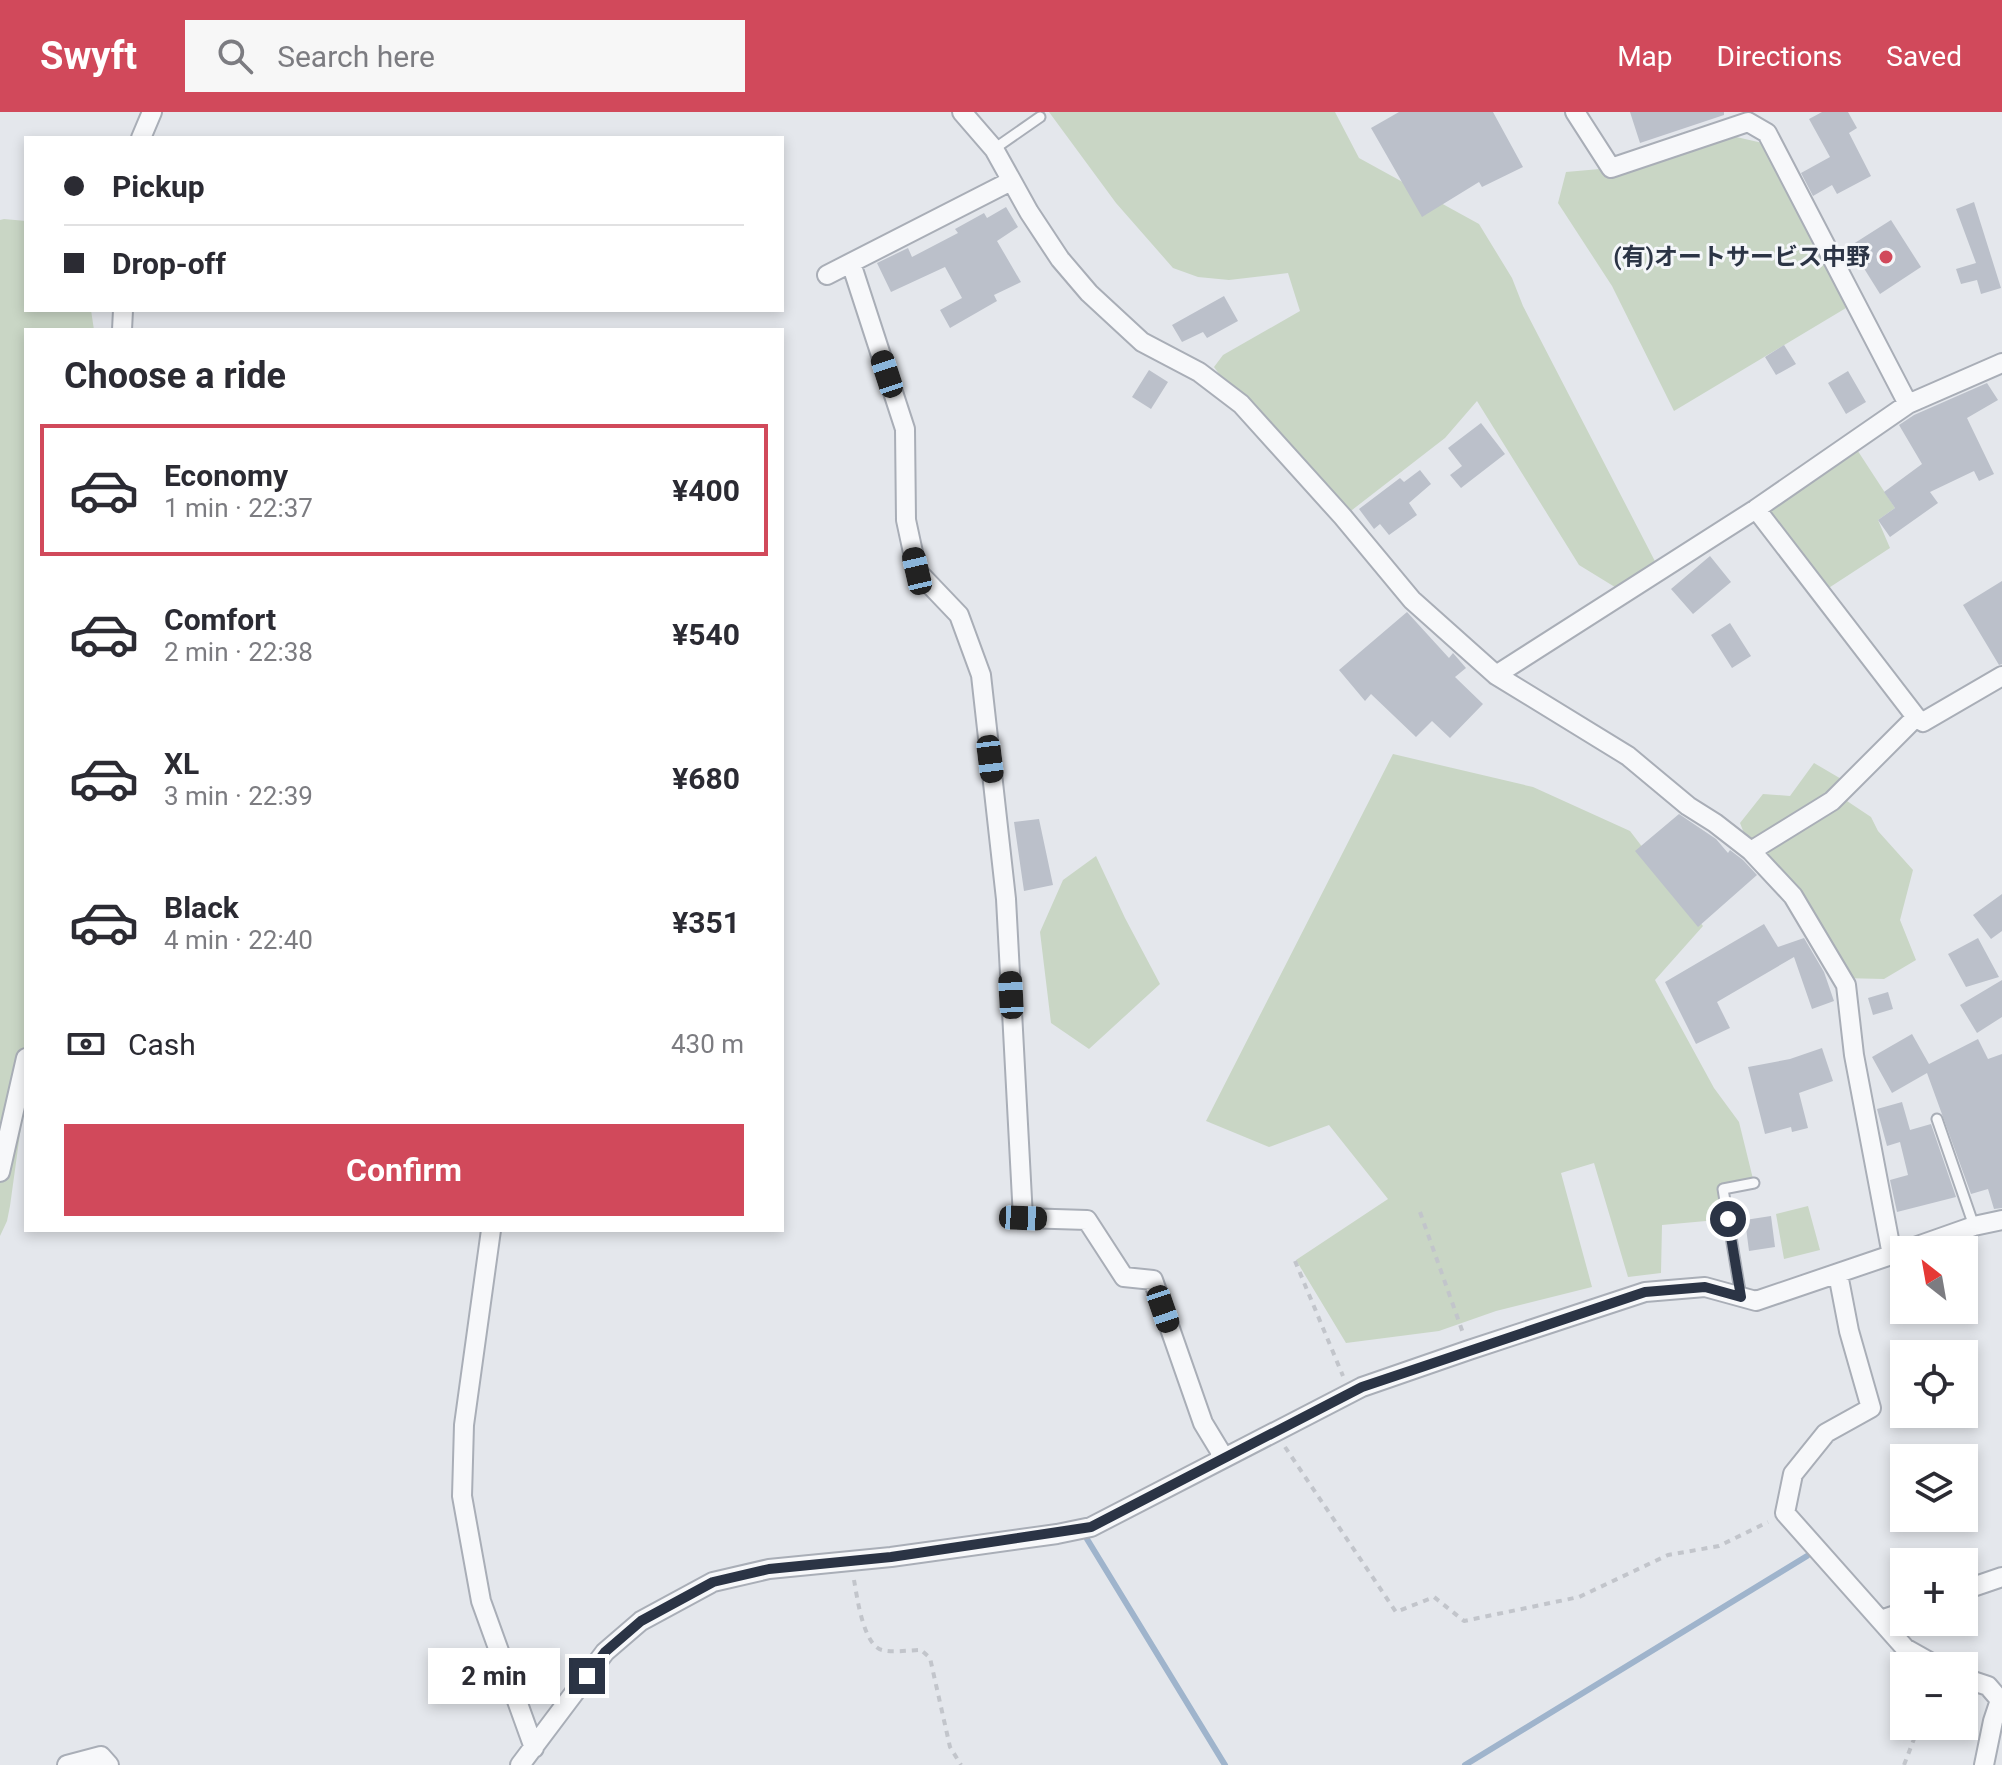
<!DOCTYPE html>
<html lang="en">
<head>
<meta charset="utf-8">
<style>
  :root { --surface:#fff; --page:#f7f7f7; --text:#2b2b33; --muted:#7c7c81; --line:#e1e1e2; --accent:#d1495b }
  body { margin:0; font-family:Roboto,"Noto Sans JP",sans-serif; background:var(--page); color:var(--text); height:100vh; display:flex; flex-direction:column; font-size:30px; white-space:nowrap }
  * { box-sizing:border-box; margin:0 }
  p { font-size:26px; color:var(--muted) }
  .icon { flex:none; width:44px; height:44px; fill:none; stroke:currentColor; stroke-width:2; stroke-linecap:round; stroke-linejoin:round }
  .map { position:relative; flex:1; overflow:hidden }
  .details { position:absolute; left:24px; top:216px; width:760px; height:904px; display:flex; flex-direction:column; background:var(--surface); border-radius:0px; box-shadow:0 4px 12px #0003 }
  .details>* { flex:none }
  .top-card { position:absolute; left:24px; top:24px; width:760px; height:176px; border-radius:0px; box-shadow:0 4px 12px #0003; display:grid; align-content:center; height:176px; padding:0 40px; background:var(--surface) }
  .needle { width:52px; rotate:329deg }
  .buttons { position:absolute; left:1890px; top:1124px; display:grid; gap:16px }
  .buttons a { display:grid; place-items:center; width:88px; height:88px; border-radius:0px; background:var(--surface); box-shadow:0 4px 12px #0003; font-size:40px }
  .end { position:absolute; width:36px; height:36px; margin:-18px; border:10px solid #2b3445; background:#fff; box-shadow:0 0 0 4px #fff }
  .from { border-radius:50% }
  .bubble { position:absolute; height:56px; border-radius:0px; background:var(--surface); box-shadow:0 4px 12px #0003; font-size:26px; font-weight:700; line-height:56px; text-align:center }
  .car { position:absolute; width:24px; height:48px; margin:-24px -12px; border-radius:10px; box-shadow:0 0 6px 2px #0007; background:linear-gradient(#222 24%,#8ab4d8 0 40%,#222 0 76%,#8ab4d8 0 86%,#222 0) }
  .top-card b { display:flex; align-items:center; gap:28px; height:76px; font-size:30px }
  .top-card b+b { border-top:2px solid var(--line) }
  .top-card i { width:20px; height:20px; background:var(--text) }
  ul { padding:0; list-style:none }
  li { display:flex; align-items:center; gap:24px; height:132px; margin:0 16px 12px; padding:0 24px; border:4px solid transparent; border-radius:0px }
  li div { flex:1 }
  li b { display:block; font-size:30px }
  li em { font-style:normal; font-weight:700 }
  li.active { border-color:var(--accent) }
  li>.icon { width:72px; height:72px; stroke-width:1.5 }
  h2 { padding:0 40px; font-size:36px; line-height:96px }
  .pay { display:flex; align-items:center; gap:20px; height:88px; padding:0 40px; font-size:30px }
  .pay p { margin-inline-start:auto }
  .button { display:flex; gap:16px; margin-top:auto; padding:16px 40px }
  .button a { flex:1; height:92px; border-radius:0px; background:var(--accent); color:#fff; font-size:32px; font-weight:700; line-height:92px; text-align:center }
  header { display:flex; align-items:center; gap:48px; box-sizing:border-box; height:112px; padding:0 40px; background:var(--accent); color:#fff }
  header strong { font-size:38px }
  nav { display:flex; gap:44px; margin-inline-start:auto; font-size:28px }
  .search { width:560px; height:72px; background:var(--page); display:flex; align-items:center; gap:20px; box-sizing:border-box; padding:0 28px; border-radius:0px; color:var(--muted); font-size:30px }
  .map>svg:first-child { display:block }
</style>
</head>
<body>
<header>
<strong>Swyft</strong>
<div class="search"><svg class="icon" aria-label="search" viewBox="0 0 24 24"><circle cx="10" cy="10" r="6"/><path d="M15 15l6 6"/></svg>Search here</div>
<nav><a>Map</a><a>Directions</a><a>Saved</a></nav>
</header>
<div class="map">
<svg width="2002" height="1653" viewBox="0 0 2002 1653">
  <rect width="100%" height="100%" fill="#e4e7ec"/>
  <!-- green -->
  <path fill="#c9d6c5" d="M1049,0h286l24,46 120,66 33,54 11,28 136,263 -36,23 -44,-27 -102,-164 -32,37 -102,79 -102,-113 -27,-37 9,-12 77,-44 -12,-38 -59,7 -31,-3 -25,-9 -57,-65z
    M1701,17l66,15 79,164 -172,103 -62,-125 -54,-83 8,-31 45,-4z
    M4,107l22,2v89h65l3,20h-68v760l-16,116 -3,15 -7,15v-1016z
    M1852,330l43,66 -17,12 12,28 -69,45 -60,-77z
    M1393,642l140,33 97,44 73,95 -48,54 59,108 25,34 15,61 -31,7 5,29 -66,6 -1,48 -33,4 -34,-114 -33,10 31,114 -96,24 -57,20 -93,12 -50,-83 92,-61 -59,-74 -60,22 -63,-26z
    M1814,651l29,17 -5,15 33,22 7,14 35,39 -13,50 16,40 -32,19 -42,-1 -91,-127 -11,-28 23,-29 27,2z
    M1096,744l29,62 35,66 -71,65 -38,-26 -11,-91 23,-52z
    M1808,1094l12,44 -36,9 -8,-45z"/>
  <g fill="none" stroke-linecap="round" stroke-linejoin="round">
    <!-- stream -->
    <path stroke="#9fb4cc" stroke-width="6" d="M1087,1427l138,226
      M1465,1653l342,-209"/>
  </g>
  <!-- building -->
  <path fill="#bbc0ca" d="M1399,0h94l30,55 -41,20 -3,-5 -57,35 -51,-89z
    M1630,0h94v3l-84,28z
    M1822,0h26l9,16 -8,5 22,43 -34,18 -5,-9 -19,11 -12,-23 29,-16 -21,-38z
    M1974,90l27,86 -20,6 -4,-14 -16,4 -5,-15 20,-6 -20,-54z
    M1006,95l12,20 -21,14 24,41 -27,13 3,6 -47,27 -10,-18 22,-12 -17,-31 -54,25 -14,-29 31,-15 4,9 46,-24 -3,-4 29,-16 3,5z
    M1891,108l30,47 -41,27 -30,-48z
    M1224,184l14,25 -31,17 -4,-6 -21,10 -10,-17z
    M1784,233l12,19 -20,11 -11,-18z
    M1149,258l19,12 -17,27 -19,-12z
    M1848,259l18,31 -20,12 -18,-31z
    M1987,271l11,17 -31,18 27,56 -15,7 -5,-10 -44,21 8,11 -48,34 -12,-17 17,-12 -11,-16 38,-28 -23,-39 15,-10z
    M1481,311l24,31 -44,34 -11,-13 12,-9 -14,-18z
    M1420,358l11,14 -22,19 8,12 -28,20 -9,-11 -6,5 -15,-20 41,-31 4,4z
    M1710,444l21,26 -38,32 -22,-25z
    M2002,469v83l-3,1 -36,-60z
    M1407,500l42,46 4,-5 13,15 -11,9 28,27 -33,34 -18,-17 -16,16 -45,-43 -6,7 -26,-31z
    M1730,511l21,33 -19,12 -21,-33z
    M1679,702l37,25 12,14 2,-3 13,10 14,15 -59,52 -63,-76z
    M1039,707l14,66 -29,6 -10,-69z
    M2002,782v37l-11,8 -18,-24z
    M1764,812l14,23 26,-9 20,34 10,29 -22,8 -18,-52 -77,45 13,26 -34,16 -31,-62z
    M1978,826l21,39 -33,10 -18,-33z
    M2002,868v37l-25,16 -17,-28z
    M1888,880l5,17 -20,6 -5,-17z
    M1912,922l17,30 49,-25 10,20 14,-5v154l-8,1 -6,-20 -17,5 -44,-121 -35,20 -20,-36z
    M1822,936l11,33 -34,12 9,35 -16,4 -1,-5 -26,7 -17,-67 42,-8z
    M1902,990l8,28 21,-6 25,73 -59,15 -7,-32 18,-5 -8,-33 -13,4 -10,-37z
    M1771,1104l4,31 -26,4 -4,-31z"/>
  <g fill="none" stroke-linecap="round" stroke-linejoin="round">
    <defs>
      <path id="service" d="M994,37l46,-32
        M1937,1007l37,107
        M1741,1185l-18,-108 31,-6"/>
      <path id="minor" d="M962,0l32,37 35,63 31,47 29,34 53,49 57,30 42,32 102,113 69,83 84,75 132,81 60,50 27,17 36,28 42,45 53,89 8,70 38,200
        M1575,0l36,56 137,-46 19,11 141,271
        M141,26l11,-26
        M851,151l54,166 1,91 11,51 42,44 22,60 25,224 17,319 64,2 37,57 29,3 50,143 17,28v8
        M827,163l184,-94
        M122,218l1,-20
        M1756,397l160,208
        M1496,563l260,-166 152,-105 94,-41
        M1751,739l81,-50 84,-84 7,5 79,-46
        M0,1060l26,-114
        M491,1118l-27,195 -2,71 19,105 53,147
        M1906,1138l68,-24 28,-6
        M1838,1162l11,57 22,77 -45,25 -33,41 -8,39 120,135 32,18
        M1964,1478l38,-13
        M1881,1508l23,-8
        M1964,1566l24,8 12,14 -7,21 -9,44
        M67,1653l34,-9 8,9
        M520,1653l85,-113 36,-31 72,-39 56,-13 122,-12 166,-23 34,-7 271,-140 107,-37 176,-58 60,-5 51,14 147,-50"/>
    </defs>
    <!-- service casing -->
    <use href="#service" stroke="#a9aeb7" stroke-width="13"/>
    <!-- minor casing -->
    <use href="#minor" stroke="#a9aeb7" stroke-width="22"/>
    <!-- path -->
    <path stroke="#c2c5cb" stroke-width="4" stroke-dasharray="6 6" stroke-linecap="butt" d="M1420,1100l43,121
      M1295,1149l48,115
      M1285,1335l111,165 38,-15 30,24 115,-24 89,-42 51,-9 49,-24
      M854,1468c3,16 9,65 28,70 10,3 28,0 39,0l9,8 20,89 11,18
      M1904,1653l15,-39"/>
    <!-- service -->
    <use href="#service" stroke="#f7f8fa" stroke-width="9"/>
    <!-- minor -->
    <use href="#minor" stroke="#f7f8fa" stroke-width="18"/>
  </g>
  <g fill="none" stroke-linecap="round" stroke-linejoin="round">
    <!-- route -->
    <path stroke="#2b3445" stroke-width="10" d="M587,1564l18,-24 36,-31 72,-39 56,-13 122,-12 200,-30 271,-140 283,-95 60,-5 36,10 -13,-78"/>
  </g>
  <!-- markers -->
  <circle fill="#d1495b" stroke="#f4f6f9" stroke-width="3" cx="1886" cy="145" r="8"/>
  <g text-anchor="middle" stroke-width="6" stroke-linejoin="round" paint-order="stroke">
    <!-- poi labels -->
    <g font-size="24" font-weight="bold" fill="#2b3445" stroke="#f4f6f9" text-anchor="end">
      <text x="1870" y="153">(有)オートサービス中野</text>
    </g>
  </g>
</svg>
<div class="buttons">
<a><svg class="needle" viewBox="-14 -14 28 28"><path d="M0-13l5 13h-10z" fill="#e53935"/><path d="M0 13l5-13h-10z" fill="#7c7c81"/></svg></a>
<a><svg class="icon" aria-label="locate" viewBox="0 0 24 24"><circle cx="12" cy="12" r="6"/><path d="M12 2v4M12 18v4M2 12h4M18 12h4"/></svg></a>
<a><svg class="icon" aria-label="layers" viewBox="0 0 24 24"><path d="M12 4l9 5-9 5-9-5zM3 14l9 5 9-5"/></svg></a>
<a>+</a>
<a>−</a>
</div>
<i class="end from" style="left:1728px;top:1107px"></i>
<i class="end" style="left:587px;top:1564px"></i>
<div class="bubble" style="left:428px;top:1536px;width:132px">2 min</div>
<i class="car" style="left:887px;top:262px;rotate:342deg"></i>
<i class="car" style="left:917px;top:459px;rotate:347deg"></i>
<i class="car" style="left:990px;top:647px;rotate:173deg"></i>
<i class="car" style="left:1011px;top:883px;rotate:357deg"></i>
<i class="car" style="left:1023px;top:1106px;rotate:92deg"></i>
<i class="car" style="left:1163px;top:1197px;rotate:161deg"></i>
<div class="top-card">
<b><i class="from"></i>Pickup</b>
<b><i></i>Drop-off</b>
</div>
<section class="details">
<h2>Choose a ride</h2>
<ul>
<li class="active"><svg class="icon" aria-label="car" viewBox="0 0 24 24"><path d="M5 17H2v-5l4-1 3-4h7l3 4 3 1v5h-3M9 17h6M6 11h13"/><circle cx="7" cy="17" r="2"/><circle cx="17" cy="17" r="2"/></svg><div><b>Economy</b><p>1 min · 22:37</p></div><em>¥400</em></li>
<li><svg class="icon" aria-label="car" viewBox="0 0 24 24"><path d="M5 17H2v-5l4-1 3-4h7l3 4 3 1v5h-3M9 17h6M6 11h13"/><circle cx="7" cy="17" r="2"/><circle cx="17" cy="17" r="2"/></svg><div><b>Comfort</b><p>2 min · 22:38</p></div><em>¥540</em></li>
<li><svg class="icon" aria-label="car" viewBox="0 0 24 24"><path d="M5 17H2v-5l4-1 3-4h7l3 4 3 1v5h-3M9 17h6M6 11h13"/><circle cx="7" cy="17" r="2"/><circle cx="17" cy="17" r="2"/></svg><div><b>XL</b><p>3 min · 22:39</p></div><em>¥680</em></li>
<li><svg class="icon" aria-label="car" viewBox="0 0 24 24"><path d="M5 17H2v-5l4-1 3-4h7l3 4 3 1v5h-3M9 17h6M6 11h13"/><circle cx="7" cy="17" r="2"/><circle cx="17" cy="17" r="2"/></svg><div><b>Black</b><p>4 min · 22:40</p></div><em>¥351</em></li>
</ul>
<div class="pay"><svg class="icon" aria-label="cash" viewBox="0 0 24 24"><path d="M3 7h18v10H3z"/><circle cx="12" cy="12" r="2"/></svg>Cash<p>430 m</p></div>
<div class="button"><a>Confirm</a></div>
</section>
</div>
</body>
</html>
